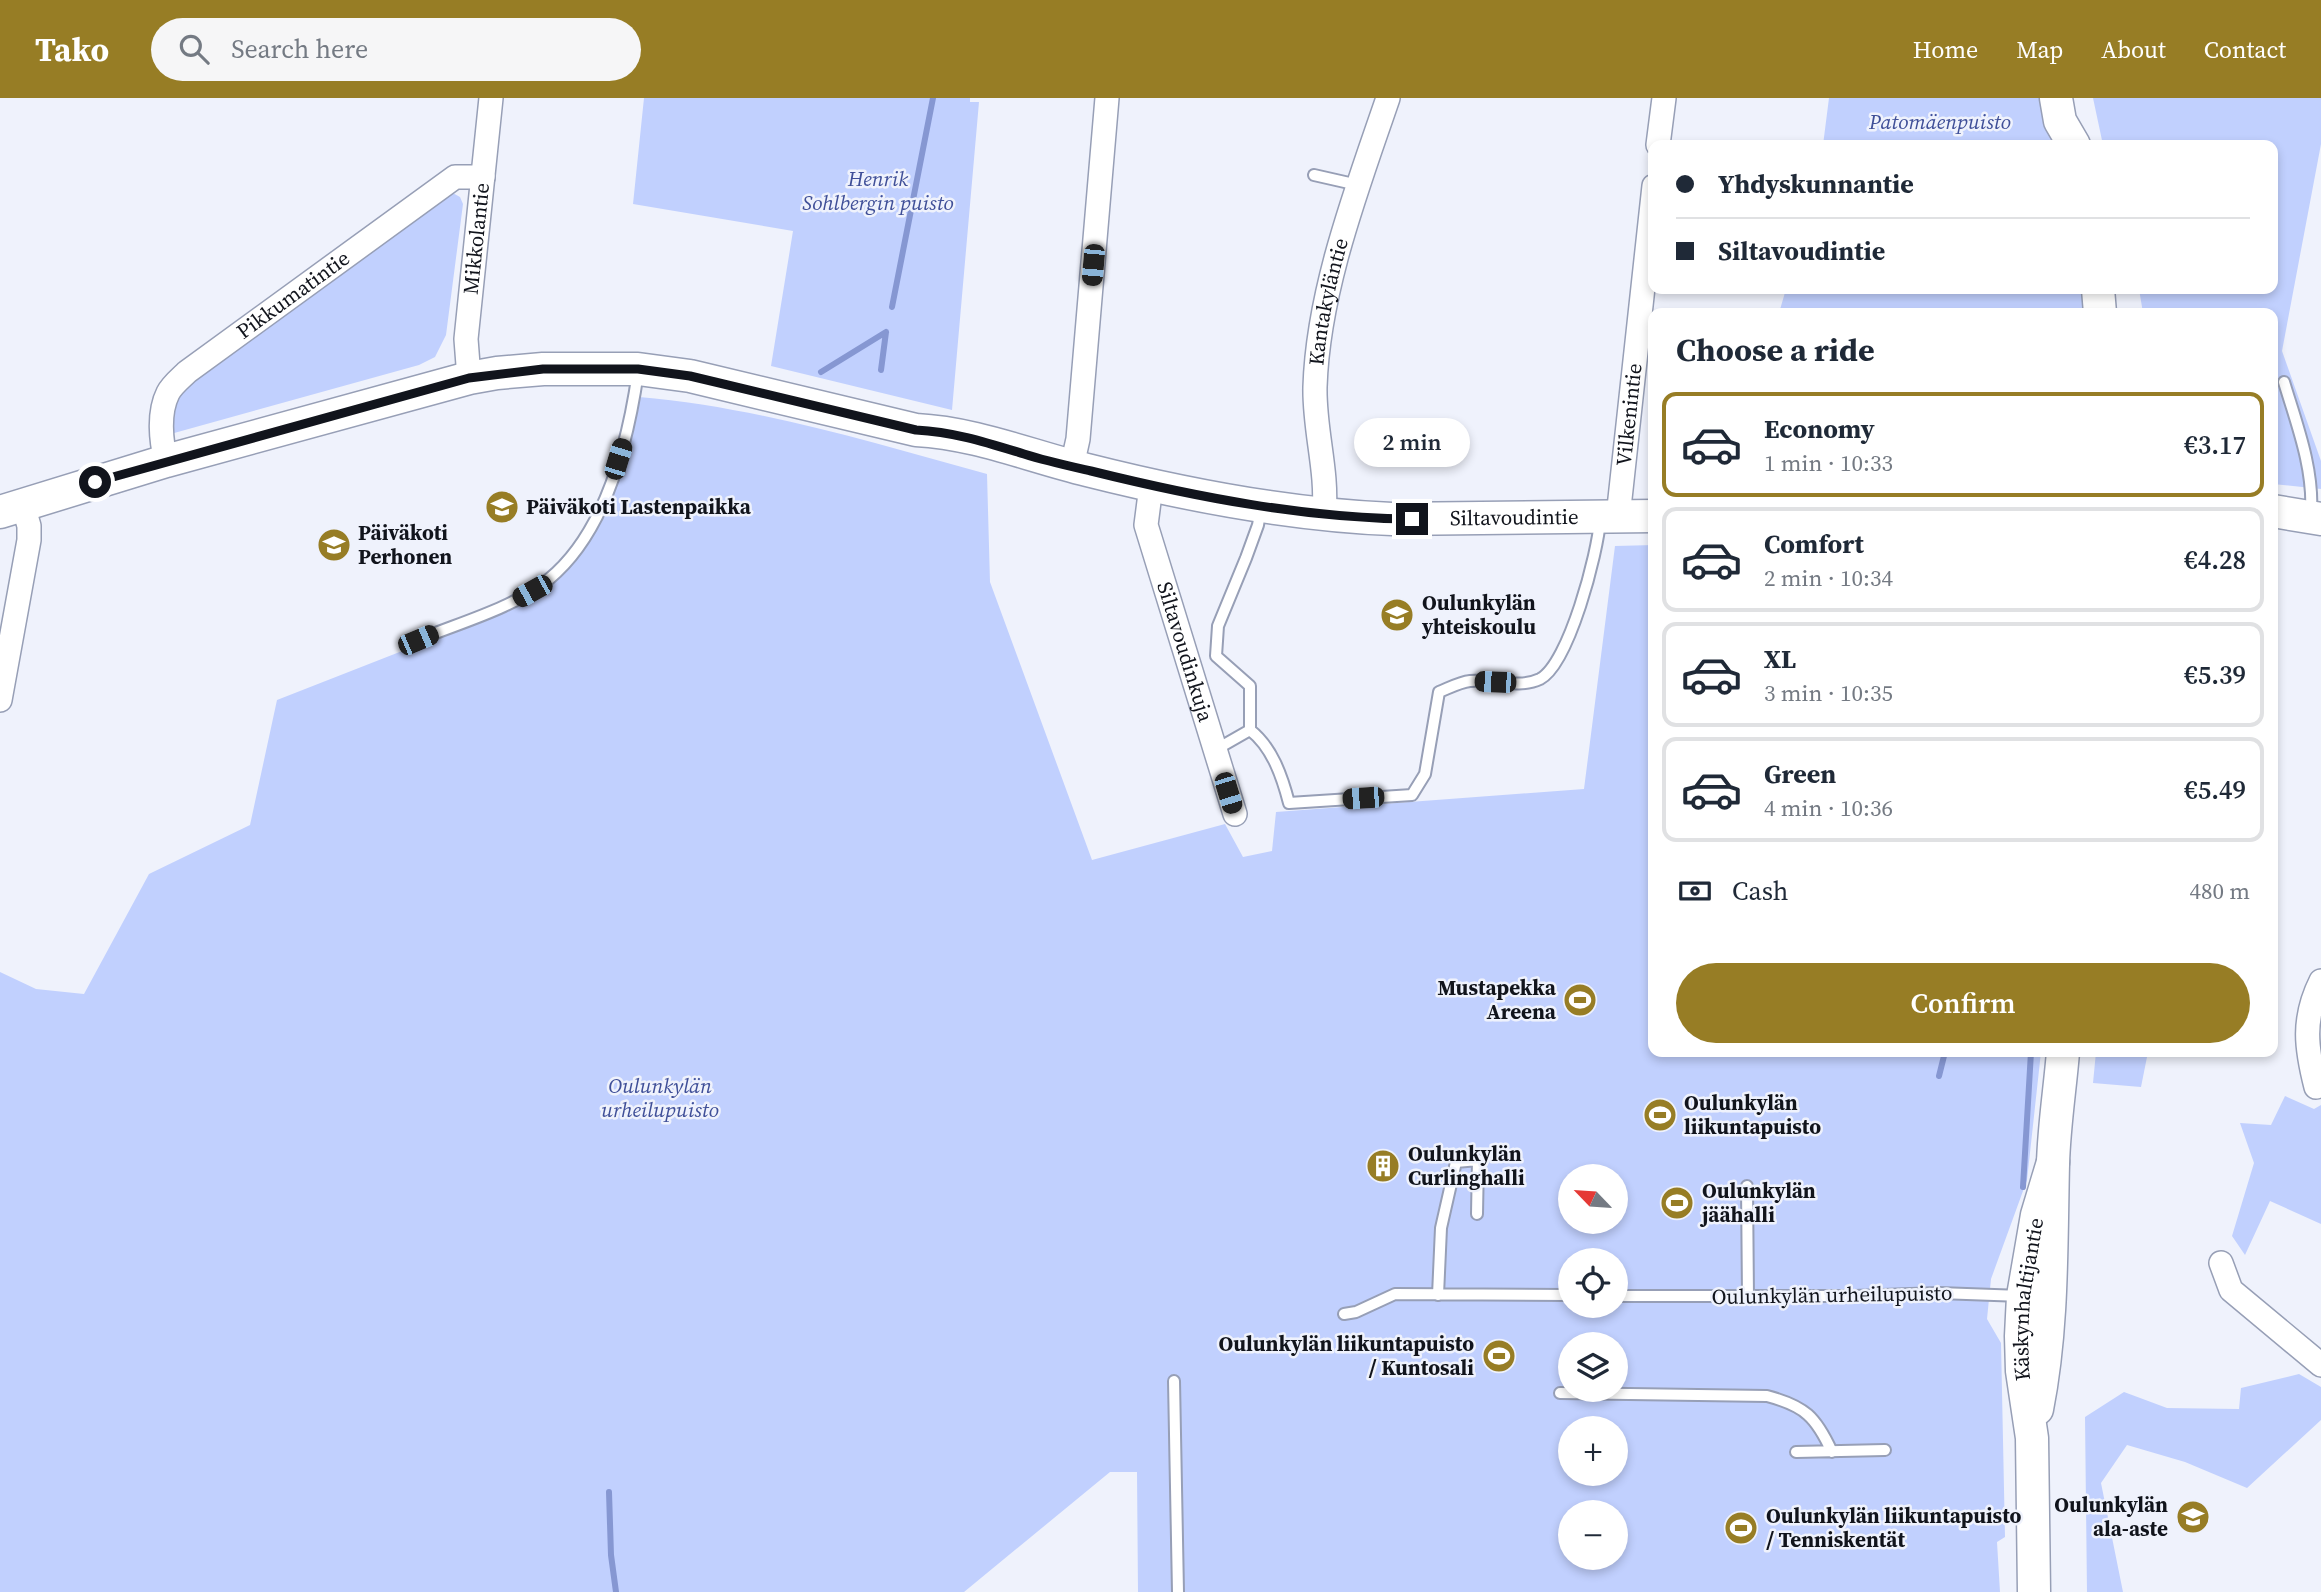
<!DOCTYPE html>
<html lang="en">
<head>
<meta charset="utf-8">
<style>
  :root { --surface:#fff; --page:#f6f6f7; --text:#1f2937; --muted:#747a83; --line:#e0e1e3; --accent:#977d25 }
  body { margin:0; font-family:"Source Serif 4",serif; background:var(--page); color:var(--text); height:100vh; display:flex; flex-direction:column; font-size:26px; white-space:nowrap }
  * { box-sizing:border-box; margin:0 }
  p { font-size:23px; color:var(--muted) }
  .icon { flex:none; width:38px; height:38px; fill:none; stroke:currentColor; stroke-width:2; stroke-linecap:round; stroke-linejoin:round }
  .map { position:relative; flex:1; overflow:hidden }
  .drawer { position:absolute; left:1648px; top:210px; width:630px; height:749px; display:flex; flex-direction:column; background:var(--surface); border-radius:14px; box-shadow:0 4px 10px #0003 }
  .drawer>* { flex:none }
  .guide { position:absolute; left:1648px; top:42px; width:630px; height:154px; border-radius:14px; box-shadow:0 4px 10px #0003; display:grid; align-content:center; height:154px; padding:0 28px; background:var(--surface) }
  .needle { width:46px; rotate:295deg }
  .fabs { position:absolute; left:1558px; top:1066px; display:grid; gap:14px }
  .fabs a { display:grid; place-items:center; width:70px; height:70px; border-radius:50%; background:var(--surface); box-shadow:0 4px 10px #0003; font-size:35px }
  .end { position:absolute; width:32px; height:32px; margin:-16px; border:9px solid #11141c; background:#fff; box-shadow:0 0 0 4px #fff }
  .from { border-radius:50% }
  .bubble { position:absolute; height:49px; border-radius:24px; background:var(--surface); box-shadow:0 4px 10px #0003; font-size:23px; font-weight:600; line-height:49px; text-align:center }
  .car { position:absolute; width:21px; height:42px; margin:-21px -10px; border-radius:9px; box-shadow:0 0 5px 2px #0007; background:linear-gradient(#222 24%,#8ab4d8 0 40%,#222 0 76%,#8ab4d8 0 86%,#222 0) }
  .guide b { display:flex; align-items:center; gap:24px; height:66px; font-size:26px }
  .guide b+b { border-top:2px solid var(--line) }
  .guide i { width:18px; height:18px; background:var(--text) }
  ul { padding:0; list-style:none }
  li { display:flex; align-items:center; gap:21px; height:105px; margin:0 14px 10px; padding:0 14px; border:4px solid var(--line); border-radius:14px }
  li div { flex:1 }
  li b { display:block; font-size:26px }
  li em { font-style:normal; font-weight:600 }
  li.on { border-color:var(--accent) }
  li>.icon { width:63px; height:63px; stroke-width:1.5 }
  h2 { padding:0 28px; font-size:32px; line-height:84px }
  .pay { display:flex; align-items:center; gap:18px; height:77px; padding:0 28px; font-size:26px }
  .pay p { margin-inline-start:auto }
  .cta { display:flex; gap:14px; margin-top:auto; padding:14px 28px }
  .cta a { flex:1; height:80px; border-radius:42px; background:var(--accent); color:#fff; font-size:28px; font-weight:600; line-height:80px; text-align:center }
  header { display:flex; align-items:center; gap:42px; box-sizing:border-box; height:98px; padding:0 35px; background:var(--accent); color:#fff }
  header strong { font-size:33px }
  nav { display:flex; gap:38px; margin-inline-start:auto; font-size:24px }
  .search { width:490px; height:63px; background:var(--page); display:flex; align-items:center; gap:18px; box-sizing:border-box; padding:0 24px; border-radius:38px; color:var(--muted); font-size:26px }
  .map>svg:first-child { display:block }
</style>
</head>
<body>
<header>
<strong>Tako</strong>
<div class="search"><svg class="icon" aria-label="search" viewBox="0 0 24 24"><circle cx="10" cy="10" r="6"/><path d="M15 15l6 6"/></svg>Search here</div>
<nav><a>Home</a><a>Map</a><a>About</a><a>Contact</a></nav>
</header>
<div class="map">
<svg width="2321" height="1494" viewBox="0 0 2321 1494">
  <rect width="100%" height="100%" fill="#eff2fc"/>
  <!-- green -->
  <path fill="#c1d0fe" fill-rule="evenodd" d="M644,0h326v4h9l-27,308 -181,-44 22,-135 -160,-27z
    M1829,0h218l9,47h-233z
    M2093,0h228v46l-39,207 39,110v28l-48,-5v-171h-130l-4,-24h134v-144h-170z
    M451,94l9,5 3,7 -17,131 -11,22 -16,8 -252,70 11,-46z
    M1786,191h296l2,24h-305z
    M639,299c119,10 234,46 348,77l3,108 102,278 133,-36 18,33 29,-6 4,-39 308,-23 31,-243 39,-1v507h387l-14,128 -36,99 -4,40 14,24 4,194 -8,5 3,50h-862l-1,-120h-27l-146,120h-964v-620l36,17 48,5 65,-120 101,-49 27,-125 250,-98 35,-27 32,-44 20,-36 25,-88zM1570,1078h45v46h-45zM1570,1162h45v46h-45zM1570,1246h45v46h-45zM1570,1330h45v46h-45zM1570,1414h45v46h-45z
    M2096,954h52l-7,35 -48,-4z
    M2285,998l29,13 7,-4v119l-51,-23 -25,54 -13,-19 22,-73 -14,-40 31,2z
    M2299,1276l22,13v33l-74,68 -62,-26 -58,-17 -26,38 22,109h-36l-2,-175 39,-25 43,16 72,1 2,-21z"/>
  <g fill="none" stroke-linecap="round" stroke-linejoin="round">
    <!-- stream -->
    <path stroke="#8697d2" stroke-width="6" d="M892,209l41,-209
      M881,272l5,-38
      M821,274l65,-40
      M1939,978l6,-24
      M2023,1089l8,-135
      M609,1394l2,63 5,37"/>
    <defs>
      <path id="lane" d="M1314,77l44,10
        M2284,284c13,43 30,87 27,132
        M1261,410l-3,17 -12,33 -28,68 -2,30 34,30v44c22,17 32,46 39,73l123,-8 13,-21 14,-82c10,-4 21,-10 31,-11 22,-2 49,8 70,-2 29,-15 58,-127 60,-159
        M418,542c43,-18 94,-31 131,-61 57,-47 79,-137 89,-207
        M1215,652l35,-20
        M1747,1088l1,111
        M1438,1197l3,-67 15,-66 22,-2 -1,54
        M1615,1198h239l85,-3 83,3
        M1344,1216l12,-2 39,-18 175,1
        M1174,1283l4,211
        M1560,1295l207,3c38,10 49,21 65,56
        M1796,1354l89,-2"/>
      <g id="street">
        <path d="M1658,47l6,-47"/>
        <path id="s1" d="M469,280l-3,-39 25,-241"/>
        <path id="s2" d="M166,363c-5,-20 -8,-48 2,-68 4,-8 13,-15 19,-21l268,-195h28"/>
        <path d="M1072,368l6,-27 29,-341"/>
        <path id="s3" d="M1151,388l-5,39 89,289"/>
        <path id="s4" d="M1324,416c4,-43 -10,-84 -9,-127 3,-97 42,-198 73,-289"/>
        <path id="s5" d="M1618,419l36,-331"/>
        <path d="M0,602l29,-160v-14l-6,-21"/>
        <path d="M2316,989c-10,-39 -14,-68 5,-106"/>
        <path d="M2221,1165l10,27 90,75"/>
      </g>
      <g id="secondary">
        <path d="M2056,0l4,23 14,24"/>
        <path d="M2098,191l2,24"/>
        <path d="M2273,413l48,8"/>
        <path id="s6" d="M0,414l166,-51 303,-83 28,-5 46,-4h95l52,7 226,54c59,3 114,26 171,40 99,25 202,45 305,49l262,-3"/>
        <path d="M2037,1311c16,-81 14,-164 16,-245 1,-38 7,-75 10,-112"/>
        <path id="s7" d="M2034,1494l-2,-154 -10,-67 -1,-35 2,-40 14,-81 16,-53"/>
      </g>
    </defs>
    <!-- lane casing -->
    <use href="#lane" stroke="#979fb6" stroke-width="14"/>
    <!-- street casing -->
    <use href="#street" stroke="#979fb6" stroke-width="26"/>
    <!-- secondary casing -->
    <use href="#secondary" stroke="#979fb6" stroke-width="35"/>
    <!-- lane -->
    <use href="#lane" stroke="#fff" stroke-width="10"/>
    <!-- street -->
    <use href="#street" stroke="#fff" stroke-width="23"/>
    <!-- secondary -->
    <use href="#secondary" stroke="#fff" stroke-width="32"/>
  </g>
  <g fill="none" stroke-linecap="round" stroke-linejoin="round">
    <!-- route -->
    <path stroke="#11141c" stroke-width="9" d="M95,384l374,-104 74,-9h95l52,7 226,54c39,2 72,13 108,24 22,7 45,12 67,17 105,26 213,47 321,48"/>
  </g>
  <!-- icons -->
  <defs>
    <symbol id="school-disc" viewBox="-11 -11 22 22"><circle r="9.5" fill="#977d25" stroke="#eff2fc"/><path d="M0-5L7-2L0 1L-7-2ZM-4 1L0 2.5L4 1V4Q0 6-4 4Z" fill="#fff"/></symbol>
    <symbol id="stadium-disc" viewBox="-11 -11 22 22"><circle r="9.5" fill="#977d25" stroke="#eff2fc"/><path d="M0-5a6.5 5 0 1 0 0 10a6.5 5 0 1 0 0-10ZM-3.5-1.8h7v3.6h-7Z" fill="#fff"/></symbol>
    <symbol id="building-disc" viewBox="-11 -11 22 22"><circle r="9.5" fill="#977d25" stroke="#eff2fc"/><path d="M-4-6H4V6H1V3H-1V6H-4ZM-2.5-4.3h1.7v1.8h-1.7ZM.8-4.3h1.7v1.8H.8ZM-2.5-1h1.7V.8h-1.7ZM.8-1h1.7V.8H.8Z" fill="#fff"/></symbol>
  </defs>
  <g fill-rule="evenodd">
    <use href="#school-disc" x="483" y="390" width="38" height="38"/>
    <use href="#school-disc" x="315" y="428" width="38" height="38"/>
    <use href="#school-disc" x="1378" y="498" width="38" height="38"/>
    <use href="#stadium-disc" x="1561" y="883" width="38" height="38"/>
    <use href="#stadium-disc" x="1641" y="998" width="38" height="38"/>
    <use href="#building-disc" x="1364" y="1049" width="38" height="38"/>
    <use href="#stadium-disc" x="1658" y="1086" width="38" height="38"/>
    <use href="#stadium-disc" x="1480" y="1239" width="38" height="38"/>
    <use href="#school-disc" x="2174" y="1400" width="38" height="38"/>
    <use href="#stadium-disc" x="1722" y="1411" width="38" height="38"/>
  </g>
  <g text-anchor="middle" stroke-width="5" stroke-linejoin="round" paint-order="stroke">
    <!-- park labels -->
    <g font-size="21" font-style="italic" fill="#3f4f98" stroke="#eff2fc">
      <text x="1940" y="31">Patomäenpuisto</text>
      <text x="878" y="88">Henrik<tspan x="878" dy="24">Sohlbergin puisto</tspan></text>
      <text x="660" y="995">Oulunkylän<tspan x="660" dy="24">urheilupuisto</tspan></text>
    </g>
    <!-- street labels -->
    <g font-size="21" fill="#11141c" stroke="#eff2fc">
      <text dy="7" stroke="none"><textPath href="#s1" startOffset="140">Mikkolantie</textPath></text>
      <text dy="7" stroke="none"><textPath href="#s2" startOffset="229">Pikkumatintie</textPath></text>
      <text dy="7" stroke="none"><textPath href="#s4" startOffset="214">Kantakyläntie</textPath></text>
      <text dy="7" stroke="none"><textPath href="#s5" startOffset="103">Vilkenintie</textPath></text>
      <text dy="7" stroke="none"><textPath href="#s6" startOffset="1550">Siltavoudintie</textPath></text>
      <text dy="7" stroke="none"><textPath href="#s3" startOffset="172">Siltavoudinkuja</textPath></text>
      <text transform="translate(1832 1197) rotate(-1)" y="7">Oulunkylän urheilupuisto</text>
      <text dy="7" stroke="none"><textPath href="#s7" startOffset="294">Käskynhaltijantie</textPath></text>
    </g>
    <!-- poi labels -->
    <g font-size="21" font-weight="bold" fill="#11141c" stroke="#eff2fc" text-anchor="start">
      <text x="526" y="416">Päiväkoti Lastenpaikka</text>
      <text x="358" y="442">Päiväkoti<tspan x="358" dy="24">Perhonen</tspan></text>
      <text x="1422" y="512">Oulunkylän<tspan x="1422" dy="24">yhteiskoulu</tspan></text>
      <text x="1556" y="897" text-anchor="end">Mustapekka<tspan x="1556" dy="24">Areena</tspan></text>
      <text x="1684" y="1012">Oulunkylän<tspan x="1684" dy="24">liikuntapuisto</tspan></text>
      <text x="1408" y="1063">Oulunkylän<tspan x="1408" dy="24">Curlinghalli</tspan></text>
      <text x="1702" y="1100">Oulunkylän<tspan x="1702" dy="24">jäähalli</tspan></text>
      <text x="1474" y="1253" text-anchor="end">Oulunkylän liikuntapuisto<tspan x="1474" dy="24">/ Kuntosali</tspan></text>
      <text x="2168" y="1414" text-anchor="end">Oulunkylän<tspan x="2168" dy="24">ala-aste</tspan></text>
      <text x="1766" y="1425">Oulunkylän liikuntapuisto<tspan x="1766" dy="24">/ Tenniskentät</tspan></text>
    </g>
  </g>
</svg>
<div class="fabs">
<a><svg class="needle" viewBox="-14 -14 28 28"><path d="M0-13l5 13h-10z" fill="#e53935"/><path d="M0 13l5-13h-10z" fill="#747a83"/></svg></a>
<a><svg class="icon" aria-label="locate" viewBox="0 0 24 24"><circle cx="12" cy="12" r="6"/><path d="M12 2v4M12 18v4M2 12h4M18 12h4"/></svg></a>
<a><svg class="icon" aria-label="layers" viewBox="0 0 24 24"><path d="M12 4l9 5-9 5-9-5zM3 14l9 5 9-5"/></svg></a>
<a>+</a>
<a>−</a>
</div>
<i class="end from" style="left:95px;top:384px"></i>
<i class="end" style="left:1412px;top:421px"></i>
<div class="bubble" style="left:1354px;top:320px;width:116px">2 min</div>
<i class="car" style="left:1093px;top:167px;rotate:185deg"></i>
<i class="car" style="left:618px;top:361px;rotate:17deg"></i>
<i class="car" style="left:532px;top:493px;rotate:241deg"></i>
<i class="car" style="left:418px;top:542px;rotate:67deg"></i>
<i class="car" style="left:1495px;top:584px;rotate:272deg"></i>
<i class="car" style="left:1228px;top:695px;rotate:163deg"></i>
<i class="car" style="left:1363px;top:700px;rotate:266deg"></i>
<div class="guide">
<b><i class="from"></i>Yhdyskunnantie</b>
<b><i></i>Siltavoudintie</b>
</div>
<section class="drawer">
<h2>Choose a ride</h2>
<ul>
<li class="on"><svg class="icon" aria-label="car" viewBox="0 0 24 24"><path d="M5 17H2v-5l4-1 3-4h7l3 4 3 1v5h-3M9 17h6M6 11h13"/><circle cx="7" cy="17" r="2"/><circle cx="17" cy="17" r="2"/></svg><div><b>Economy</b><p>1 min · 10:33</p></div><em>€3.17</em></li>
<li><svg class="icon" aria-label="car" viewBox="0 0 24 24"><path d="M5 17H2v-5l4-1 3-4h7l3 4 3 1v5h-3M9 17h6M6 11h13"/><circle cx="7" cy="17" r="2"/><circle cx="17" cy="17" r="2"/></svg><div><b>Comfort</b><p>2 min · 10:34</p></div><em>€4.28</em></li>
<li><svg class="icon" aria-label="car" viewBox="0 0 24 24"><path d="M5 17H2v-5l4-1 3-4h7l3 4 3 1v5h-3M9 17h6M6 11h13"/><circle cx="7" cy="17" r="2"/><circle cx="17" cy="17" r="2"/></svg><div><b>XL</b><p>3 min · 10:35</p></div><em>€5.39</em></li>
<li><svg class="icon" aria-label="car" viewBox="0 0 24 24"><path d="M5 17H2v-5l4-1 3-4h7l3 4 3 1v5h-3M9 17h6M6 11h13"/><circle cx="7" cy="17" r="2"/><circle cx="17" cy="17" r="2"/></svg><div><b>Green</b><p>4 min · 10:36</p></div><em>€5.49</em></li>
</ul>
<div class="pay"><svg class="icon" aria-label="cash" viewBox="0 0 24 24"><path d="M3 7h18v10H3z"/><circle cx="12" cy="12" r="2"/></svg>Cash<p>480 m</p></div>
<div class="cta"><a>Confirm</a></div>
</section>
</div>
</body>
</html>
